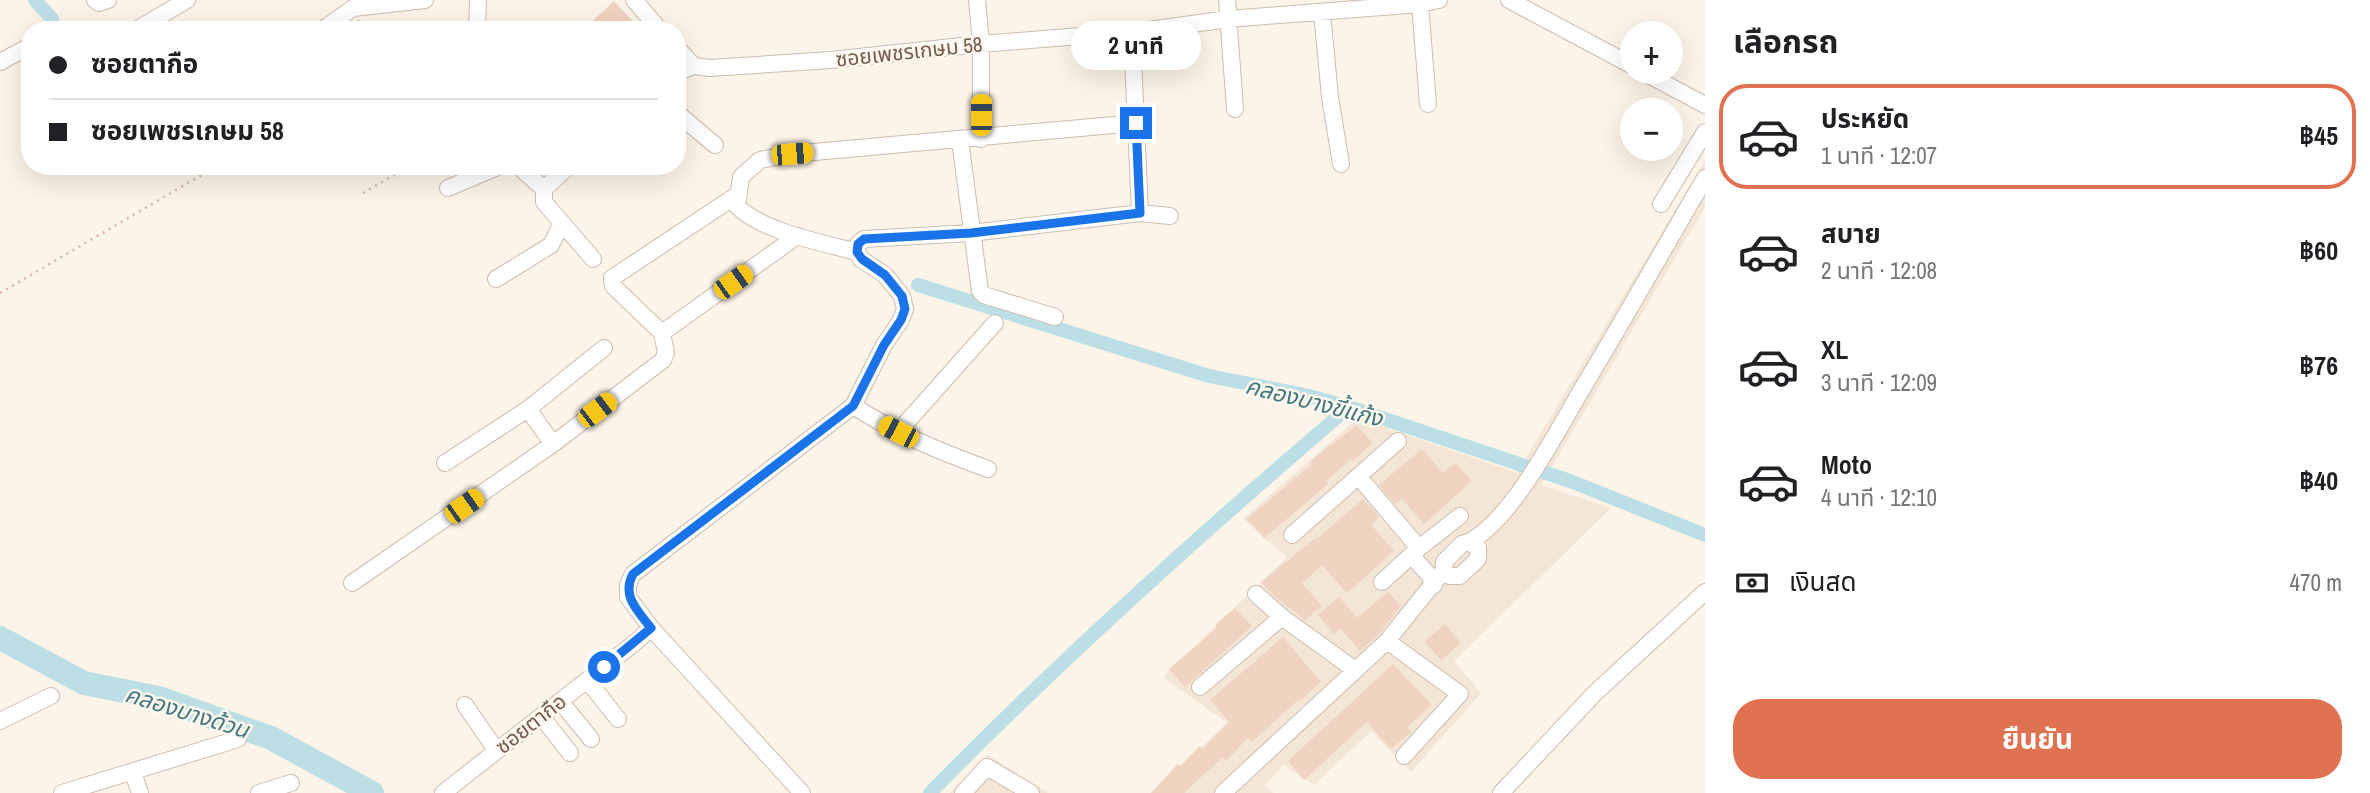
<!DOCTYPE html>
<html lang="th">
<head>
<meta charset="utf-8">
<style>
  :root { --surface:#fff; --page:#f2f2f2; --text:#202124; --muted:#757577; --line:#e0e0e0; --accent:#e17251 }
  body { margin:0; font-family:"Archivo Narrow","Noto Sans Thai",sans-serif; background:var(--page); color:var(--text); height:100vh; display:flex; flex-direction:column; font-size:26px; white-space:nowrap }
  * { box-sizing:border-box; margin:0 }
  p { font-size:23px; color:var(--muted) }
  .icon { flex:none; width:38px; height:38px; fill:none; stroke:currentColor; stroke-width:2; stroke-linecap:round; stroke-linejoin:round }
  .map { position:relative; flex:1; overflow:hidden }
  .sheet { display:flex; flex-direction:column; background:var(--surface); width:665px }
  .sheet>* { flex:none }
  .hud { position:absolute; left:21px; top:21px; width:665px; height:154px; border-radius:28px; box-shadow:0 7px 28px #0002; display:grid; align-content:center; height:154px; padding:0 28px; background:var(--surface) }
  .tools { position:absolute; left:1620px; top:21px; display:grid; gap:14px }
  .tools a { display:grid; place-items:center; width:63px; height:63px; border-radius:50%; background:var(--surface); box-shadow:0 7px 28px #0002; font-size:35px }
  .end { position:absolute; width:32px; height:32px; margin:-16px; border:9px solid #1a73e8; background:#fff; box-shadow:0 0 0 4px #fff }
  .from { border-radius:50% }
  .bubble { position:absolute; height:49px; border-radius:24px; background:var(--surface); box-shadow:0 7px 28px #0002; font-size:23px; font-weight:700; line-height:49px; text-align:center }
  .car { position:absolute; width:21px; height:42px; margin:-21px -10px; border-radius:9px; box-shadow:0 0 5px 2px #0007; background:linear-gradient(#f5c518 24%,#345 0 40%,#f5c518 0 76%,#345 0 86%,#f5c518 0) }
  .hud b { display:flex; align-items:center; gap:24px; height:66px; font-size:26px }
  .hud b+b { border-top:2px solid var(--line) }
  .hud i { width:18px; height:18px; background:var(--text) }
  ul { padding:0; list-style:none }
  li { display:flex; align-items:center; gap:21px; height:105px; margin:0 14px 10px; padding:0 14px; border:4px solid transparent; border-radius:28px }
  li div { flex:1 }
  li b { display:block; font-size:26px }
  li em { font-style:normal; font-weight:700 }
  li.current { border-color:var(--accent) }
  li>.icon { width:63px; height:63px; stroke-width:1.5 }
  h2 { padding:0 28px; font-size:32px; line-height:84px }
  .pay { display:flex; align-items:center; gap:18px; height:77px; padding:0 28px; font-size:26px }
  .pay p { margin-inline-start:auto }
  .cta { display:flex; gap:14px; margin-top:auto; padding:14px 28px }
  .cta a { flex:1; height:80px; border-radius:28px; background:var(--accent); color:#fff; font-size:28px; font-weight:700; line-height:80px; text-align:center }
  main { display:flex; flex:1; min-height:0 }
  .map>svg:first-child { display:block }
</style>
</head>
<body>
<main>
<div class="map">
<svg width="1705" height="793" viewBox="0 0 1705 793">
  <rect width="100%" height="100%" fill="#fcf4e8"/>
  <!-- residential -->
  <path fill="#f3e6d6" d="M1705,160v47l-164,278 70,23 -157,153 27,32 -70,79 -40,-41 -57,54 -31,-20 -18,20 8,8h-122l76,-70 -64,-46 124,-120 -44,-38 115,-101 159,55z
    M988,755l60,38h-98z"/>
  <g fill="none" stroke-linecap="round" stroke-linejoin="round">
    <!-- canal -->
    <path stroke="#bcdfe5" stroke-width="14" d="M35,0l17,19
      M918,285l291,91 96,19 44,12 221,74 135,54
      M930,793c133,-136 275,-263 419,-386"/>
    <!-- river -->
    <path stroke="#bcdfe5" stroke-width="24" d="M0,638l84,45 75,15 112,40 101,55"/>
  </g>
  <!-- building -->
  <path fill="#f0d3c0" d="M614,1l27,29h-58z
    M1356,425l17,18 -21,18 -1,-2 -25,22 2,3 -64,54 -17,-19 65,-55 -2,-2 21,-18 1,1z
    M1422,449l21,24 12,-10 17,18 -48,43 -22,-25 -7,5 -16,-19z
    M1363,499l16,18 -8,8 23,26 -47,42 -25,-28 -20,18 20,23 -17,14 -32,-25 -12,-13 56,-45 1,1z
    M1388,592l13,14 -22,28 -19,17 -19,-22 -7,5 -16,-19 21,-18 18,21z
    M1235,608l17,18 -67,61 -16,-18 48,-41 -2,-3z
    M1445,624l16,19 -20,17 -17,-18z
    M1283,637l38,45 -20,18 -2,-1 -47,43 -4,-4 -22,23 -3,-4 -39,36h-33l27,-29 2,2 20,-20 3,3 26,-27 -19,-22z
    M1393,664l39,41 -25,22 4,5 -20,17 -24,-27 -63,58 -16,-19z"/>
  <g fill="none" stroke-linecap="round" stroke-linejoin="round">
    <defs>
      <path id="minor" d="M95,0l4,3 9,-3
        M634,0l26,30
        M977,0l4,44v95
        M1227,0l8,109
        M1509,0l124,66
        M1420,4l8,100
        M1322,12l8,85 11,67
        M136,30l51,-30
        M322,30l31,-22 72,-8
        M477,30l1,-30
        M677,48l17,18
        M0,62l30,-16
        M677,72l17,-6 16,2 121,-8 150,-16 161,-13 86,-12 192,-15 19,-4
        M1643,72l62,33
        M677,113l38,32
        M960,140l20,151 4,4 71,22
        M518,166l26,23
        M448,188l52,-22
        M544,189v13l49,57
        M544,189l25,-23
        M1661,204l44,-72
        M1140,213l-7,-154 2,-13 7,-15
        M857,252l1,-8 6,-5 107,-6 169,-20 30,3
        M496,279l55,-34 11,-22
        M662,333l135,-97
        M853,406c45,28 85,45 135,63
        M528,409l76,-61
        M898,432l97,-109
        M445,463l83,-54 25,35
        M1358,476l61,72 41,-32
        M1292,535l106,-94
        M1469,542c43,-23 85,-105 110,-148 43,-71 84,-144 126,-216
        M1469,542l9,6v11l-18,17h-11l-5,-6v-8l18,-18z
        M1411,555l18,20 5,10
        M1382,582l37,-34
        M352,583l201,-139 110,-84 3,-7 -4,-20 -49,-47 -1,-8 125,-83
        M1256,594l26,23 73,53
        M1387,641l73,53 -56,62
        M587,680l31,39
        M1200,687l82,-70
        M560,701l31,38
        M465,705l31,45
        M541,716l29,37
        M0,721l51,-25
        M133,773l7,20
        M62,793l176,-54
        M259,793l32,-10
        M443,793l194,-152 14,-13
        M802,793l-151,-165 -23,-31v-13l5,-10 220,-168 31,-61 17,-25 4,-11 -3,-13 -17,-21 -24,-16 -4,-7c-34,-9 -96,-21 -120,-46l4,-29 19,-17 32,-6 344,-31
        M963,793l24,-26 44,26
        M1223,793l164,-152 57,-71
        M1501,793l94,-100 110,-101"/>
    </defs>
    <!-- minor casing -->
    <use href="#minor" stroke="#cebcae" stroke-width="18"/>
    <!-- path -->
    <path stroke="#d6b7a3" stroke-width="2.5" stroke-dasharray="2 5" stroke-linecap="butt" d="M358,20l5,10
      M363,193l47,-27
      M0,293l217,-127"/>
    <!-- minor -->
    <use href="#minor" stroke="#fff" stroke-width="16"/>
  </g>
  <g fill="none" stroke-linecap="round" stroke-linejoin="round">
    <!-- route -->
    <path stroke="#1a73e8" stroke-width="9" d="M604,667l47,-39c-13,-17 -30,-32 -18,-54l220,-168 31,-61 17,-25 4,-11 -3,-13 -17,-21 -23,-16 -5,-7 1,-8 6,-5 107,-6 169,-20 -4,-90"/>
  </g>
  <g text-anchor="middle" stroke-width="5" stroke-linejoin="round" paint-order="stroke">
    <!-- street labels -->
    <g font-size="21" fill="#755b4c" stroke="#fef8ee">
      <text transform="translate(909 52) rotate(-6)" y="7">ซอยเพชรเกษม 58</text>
      <text transform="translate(531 724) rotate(-38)" y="7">ซอยตากือ</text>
    </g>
    <!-- water labels -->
    <g font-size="23" font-style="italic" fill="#437781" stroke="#fef8ee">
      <text transform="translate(1314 402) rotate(14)" y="8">คลองบางขี้แก้ง</text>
      <text transform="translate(187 712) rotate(17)" y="8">คลองบางด้วน</text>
    </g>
  </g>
</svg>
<div class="tools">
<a>+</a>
<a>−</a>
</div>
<i class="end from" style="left:604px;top:667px"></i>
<i class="end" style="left:1136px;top:123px"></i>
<div class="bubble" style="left:1071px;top:21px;width:130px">2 นาที</div>
<i class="car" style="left:981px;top:115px;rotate:0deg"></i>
<i class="car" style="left:792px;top:154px;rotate:85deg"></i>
<i class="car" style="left:733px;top:282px;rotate:55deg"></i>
<i class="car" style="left:597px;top:410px;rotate:53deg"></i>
<i class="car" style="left:898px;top:432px;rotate:297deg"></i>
<i class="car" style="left:464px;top:506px;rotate:55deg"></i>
<div class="hud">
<b><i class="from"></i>ซอยตากือ</b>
<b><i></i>ซอยเพชรเกษม 58</b>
</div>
</div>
<section class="sheet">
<h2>เลือกรถ</h2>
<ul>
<li class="current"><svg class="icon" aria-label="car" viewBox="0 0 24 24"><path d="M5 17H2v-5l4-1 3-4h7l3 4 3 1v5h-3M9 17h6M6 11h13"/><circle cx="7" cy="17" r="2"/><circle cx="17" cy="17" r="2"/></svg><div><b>ประหยัด</b><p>1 นาที · 12:07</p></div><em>฿45</em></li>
<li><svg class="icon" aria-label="car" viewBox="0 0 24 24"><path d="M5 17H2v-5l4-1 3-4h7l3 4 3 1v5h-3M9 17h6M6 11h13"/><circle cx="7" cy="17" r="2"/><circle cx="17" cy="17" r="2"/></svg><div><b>สบาย</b><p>2 นาที · 12:08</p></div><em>฿60</em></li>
<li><svg class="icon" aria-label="car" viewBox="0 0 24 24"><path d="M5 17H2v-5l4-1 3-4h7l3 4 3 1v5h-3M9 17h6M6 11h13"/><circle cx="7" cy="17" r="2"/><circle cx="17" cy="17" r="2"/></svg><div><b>XL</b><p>3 นาที · 12:09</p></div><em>฿76</em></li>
<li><svg class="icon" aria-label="car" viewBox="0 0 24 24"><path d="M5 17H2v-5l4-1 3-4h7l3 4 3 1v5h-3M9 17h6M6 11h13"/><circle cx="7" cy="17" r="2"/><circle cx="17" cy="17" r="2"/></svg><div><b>Moto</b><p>4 นาที · 12:10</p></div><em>฿40</em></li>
</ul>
<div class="pay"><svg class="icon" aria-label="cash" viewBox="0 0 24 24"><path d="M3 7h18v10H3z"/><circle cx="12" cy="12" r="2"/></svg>เงินสด<p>470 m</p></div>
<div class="cta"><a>ยืนยัน</a></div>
</section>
</main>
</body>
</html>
